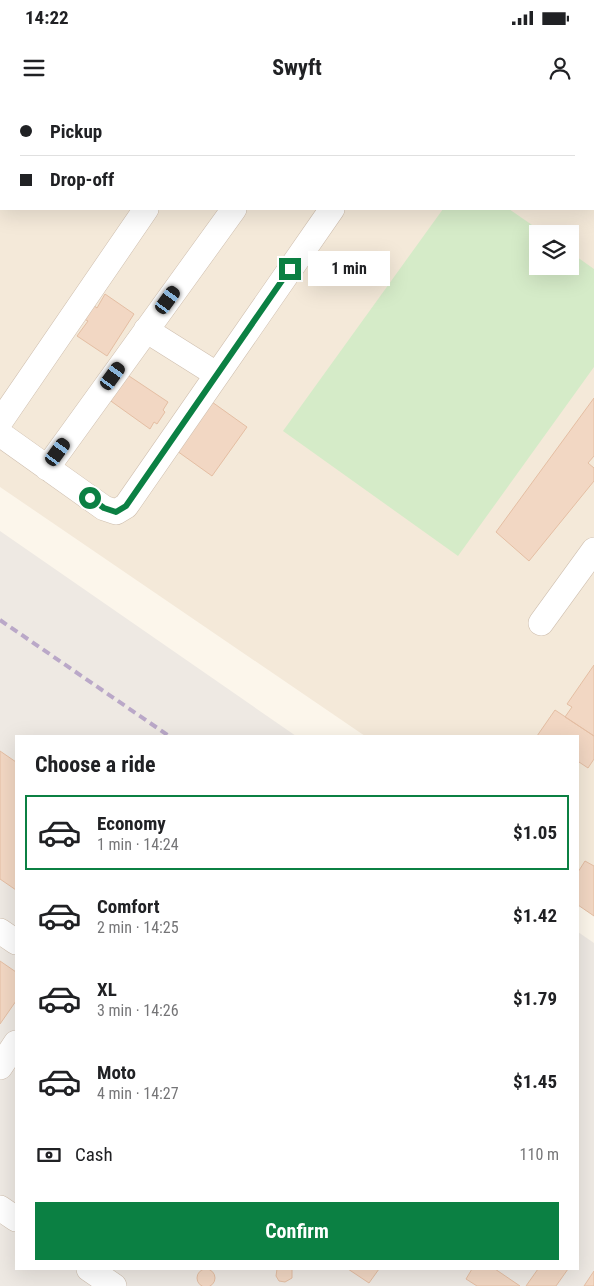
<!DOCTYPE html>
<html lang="en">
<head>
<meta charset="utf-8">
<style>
  :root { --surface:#fff; --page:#f2f2f2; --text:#202124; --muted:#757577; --line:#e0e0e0; --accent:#0b8043 }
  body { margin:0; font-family:"Roboto Condensed",sans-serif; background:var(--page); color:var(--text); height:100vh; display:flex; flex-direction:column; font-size:19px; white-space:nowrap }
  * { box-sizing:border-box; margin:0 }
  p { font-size:16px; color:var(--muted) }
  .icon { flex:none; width:28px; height:28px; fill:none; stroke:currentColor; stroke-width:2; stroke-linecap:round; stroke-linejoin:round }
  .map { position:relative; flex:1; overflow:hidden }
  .drawer { position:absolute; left:15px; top:635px; width:564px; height:535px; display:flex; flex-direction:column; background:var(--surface); border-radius:0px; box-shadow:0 5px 20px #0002 }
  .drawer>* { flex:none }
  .top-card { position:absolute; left:0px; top:0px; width:595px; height:110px; box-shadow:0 5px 20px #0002; display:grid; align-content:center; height:110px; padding:0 20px; background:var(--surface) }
  .tools { position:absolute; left:529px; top:125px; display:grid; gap:10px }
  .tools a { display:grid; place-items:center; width:50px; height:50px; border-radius:0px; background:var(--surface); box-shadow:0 5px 20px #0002; font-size:25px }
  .end { position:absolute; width:22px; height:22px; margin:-11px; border:6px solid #0b8043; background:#fff; box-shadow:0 0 0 2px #fff }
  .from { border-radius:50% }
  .bubble { position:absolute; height:35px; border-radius:0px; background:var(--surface); box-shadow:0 5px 20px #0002; font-size:16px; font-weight:700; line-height:35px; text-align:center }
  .car { position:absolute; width:15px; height:30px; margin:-15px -8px; border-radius:6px; box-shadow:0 0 4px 1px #0007; background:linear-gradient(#222 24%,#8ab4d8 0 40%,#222 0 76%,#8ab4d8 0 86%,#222 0) }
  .top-card b { display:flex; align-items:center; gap:18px; height:48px; font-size:19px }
  .top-card b+b { border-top:1px solid var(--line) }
  .top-card i { width:12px; height:12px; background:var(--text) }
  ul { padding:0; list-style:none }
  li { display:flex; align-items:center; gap:15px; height:75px; margin:0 10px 8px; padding:0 10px; border:2px solid transparent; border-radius:0px }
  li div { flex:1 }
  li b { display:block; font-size:19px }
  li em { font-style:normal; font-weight:700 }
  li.selected { border-color:var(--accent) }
  li>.icon { width:45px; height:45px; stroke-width:1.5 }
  h2 { padding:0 20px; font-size:22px; line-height:60px }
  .pay { display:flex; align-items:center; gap:12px; height:55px; padding:0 20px; font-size:19px }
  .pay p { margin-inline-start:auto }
  .cta { display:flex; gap:10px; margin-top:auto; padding:10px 20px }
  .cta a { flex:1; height:58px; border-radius:0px; background:var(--accent); color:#fff; font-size:20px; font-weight:700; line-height:58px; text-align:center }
  .status { display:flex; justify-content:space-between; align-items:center; height:35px; padding:0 25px; background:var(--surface); direction:ltr }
  .status svg { height:14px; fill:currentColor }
  header { display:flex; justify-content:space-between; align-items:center; height:65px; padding:0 20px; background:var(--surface); font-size:22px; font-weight:700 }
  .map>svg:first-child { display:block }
</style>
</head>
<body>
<div class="status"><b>14:22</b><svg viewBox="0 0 49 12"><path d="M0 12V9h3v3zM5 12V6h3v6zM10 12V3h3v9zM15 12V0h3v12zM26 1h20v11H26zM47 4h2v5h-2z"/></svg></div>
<header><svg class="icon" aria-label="menu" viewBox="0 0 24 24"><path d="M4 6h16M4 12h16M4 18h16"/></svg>Swyft<svg class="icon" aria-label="person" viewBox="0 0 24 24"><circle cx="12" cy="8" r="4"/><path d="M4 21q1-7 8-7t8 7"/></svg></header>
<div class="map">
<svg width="594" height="1186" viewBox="0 0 594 1186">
  <rect width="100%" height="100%" fill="#fcf6eb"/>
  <!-- residential -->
  <path fill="#f4e9d9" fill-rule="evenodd" d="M0,0h594v792l-16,-11v-145h-213l-365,-249zM1,1h593v108h-593zM538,134h32v32h-32z"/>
  <!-- industrial -->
  <path fill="#eee9e3" d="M0,431l296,205h-280v533h562v-337l16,11v343h-594z"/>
  <!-- green -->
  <path fill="#d5ebc8" d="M443,109h66l36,25h-7v32h32v-14l24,17v98l-136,189 -175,-125z"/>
  <!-- building -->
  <path fill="#f2d7c3" stroke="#e4bea3" d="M105,194l29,20 -27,42 -30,-20 11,-15 -4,-2 9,-14 4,3z
    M126,274l42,28 -5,8 2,2 -8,12 -3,-2 -4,7 -42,-30z
    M594,298v58l-6,7 6,5v13l-65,80 -33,-29z
    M212,302l35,25 -35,49 -35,-25z
    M594,565v71l-29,-19 7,-10 -5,-3z
    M555,610l39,26v23l-6,9 -9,-6 -1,2v-28h-41z
    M0,651l16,11v128l-16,-11z
    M585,761l9,5v50l-16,-11v-33z
    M0,861l16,11v29l-16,23z
    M277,1169h15v9l-7,4 -6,-1 -3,-5z
    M348,1169h31l-10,14z
    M472,1169h23l25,17h-43l-11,-7z
    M538,1169h30l-12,17h-30z
    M197 1178a9 9 0 1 1 18 0a9 9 0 1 1-18 0Z
    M594,1171v15h-10z"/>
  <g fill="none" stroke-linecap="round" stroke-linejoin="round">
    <defs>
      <path id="minor" d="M122,0l2,1
        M34,1l1,-1
        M218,1l1,-1
        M311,1l1,-1
        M408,1l1,-1
        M0,50l1,-2
        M146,230l70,44
        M0,322l146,-213
        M0,334l104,74 12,4 10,-6 206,-297
        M47,368l187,-259
        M541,523l53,-73
        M0,831l16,11
        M0,967l16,-24
        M0,1108l16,11
        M89,1169l25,17"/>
    </defs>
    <!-- minor casing -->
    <use href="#minor" stroke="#cfbfaf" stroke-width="26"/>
    <!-- minor -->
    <use href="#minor" stroke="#fff" stroke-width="25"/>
    <!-- rail -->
    <path stroke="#baa8c8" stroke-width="4" stroke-dasharray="8 5" stroke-linecap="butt" d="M0,520l169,116"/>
  </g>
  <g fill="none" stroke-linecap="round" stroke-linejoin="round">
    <!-- route -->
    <path stroke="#0b8043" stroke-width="6" d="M90,398l14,10 12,4 10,-6 164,-237"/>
  </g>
</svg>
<div class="tools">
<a><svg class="icon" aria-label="layers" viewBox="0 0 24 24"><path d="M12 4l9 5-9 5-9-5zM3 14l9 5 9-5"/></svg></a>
</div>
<i class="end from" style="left:90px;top:398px"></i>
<i class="end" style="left:290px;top:169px"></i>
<div class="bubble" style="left:308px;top:151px;width:82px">1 min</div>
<i class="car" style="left:168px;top:200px;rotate:36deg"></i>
<i class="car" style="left:113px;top:276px;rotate:36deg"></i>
<i class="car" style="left:58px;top:352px;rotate:36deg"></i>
<div class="top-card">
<b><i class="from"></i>Pickup</b>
<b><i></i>Drop-off</b>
</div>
<section class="drawer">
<h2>Choose a ride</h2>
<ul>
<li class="selected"><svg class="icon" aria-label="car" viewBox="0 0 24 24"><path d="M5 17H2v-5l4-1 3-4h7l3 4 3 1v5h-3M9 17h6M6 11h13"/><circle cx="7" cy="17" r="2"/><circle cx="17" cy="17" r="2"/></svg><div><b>Economy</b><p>1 min · 14:24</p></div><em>$1.05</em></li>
<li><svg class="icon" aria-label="car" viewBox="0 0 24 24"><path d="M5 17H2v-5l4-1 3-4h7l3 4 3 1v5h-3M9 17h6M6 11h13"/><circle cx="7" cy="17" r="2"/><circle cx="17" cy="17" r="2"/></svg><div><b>Comfort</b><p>2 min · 14:25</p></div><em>$1.42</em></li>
<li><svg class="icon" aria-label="car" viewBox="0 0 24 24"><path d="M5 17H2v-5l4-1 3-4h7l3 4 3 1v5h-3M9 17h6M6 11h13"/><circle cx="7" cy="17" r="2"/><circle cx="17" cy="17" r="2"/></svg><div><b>XL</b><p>3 min · 14:26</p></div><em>$1.79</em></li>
<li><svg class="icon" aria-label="car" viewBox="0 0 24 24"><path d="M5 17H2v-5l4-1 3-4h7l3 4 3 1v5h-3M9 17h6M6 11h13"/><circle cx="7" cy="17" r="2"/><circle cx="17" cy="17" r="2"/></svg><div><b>Moto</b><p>4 min · 14:27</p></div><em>$1.45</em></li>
</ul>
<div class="pay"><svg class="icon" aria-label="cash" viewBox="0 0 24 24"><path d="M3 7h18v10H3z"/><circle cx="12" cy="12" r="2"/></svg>Cash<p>110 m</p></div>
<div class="cta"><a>Confirm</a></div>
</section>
</div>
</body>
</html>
